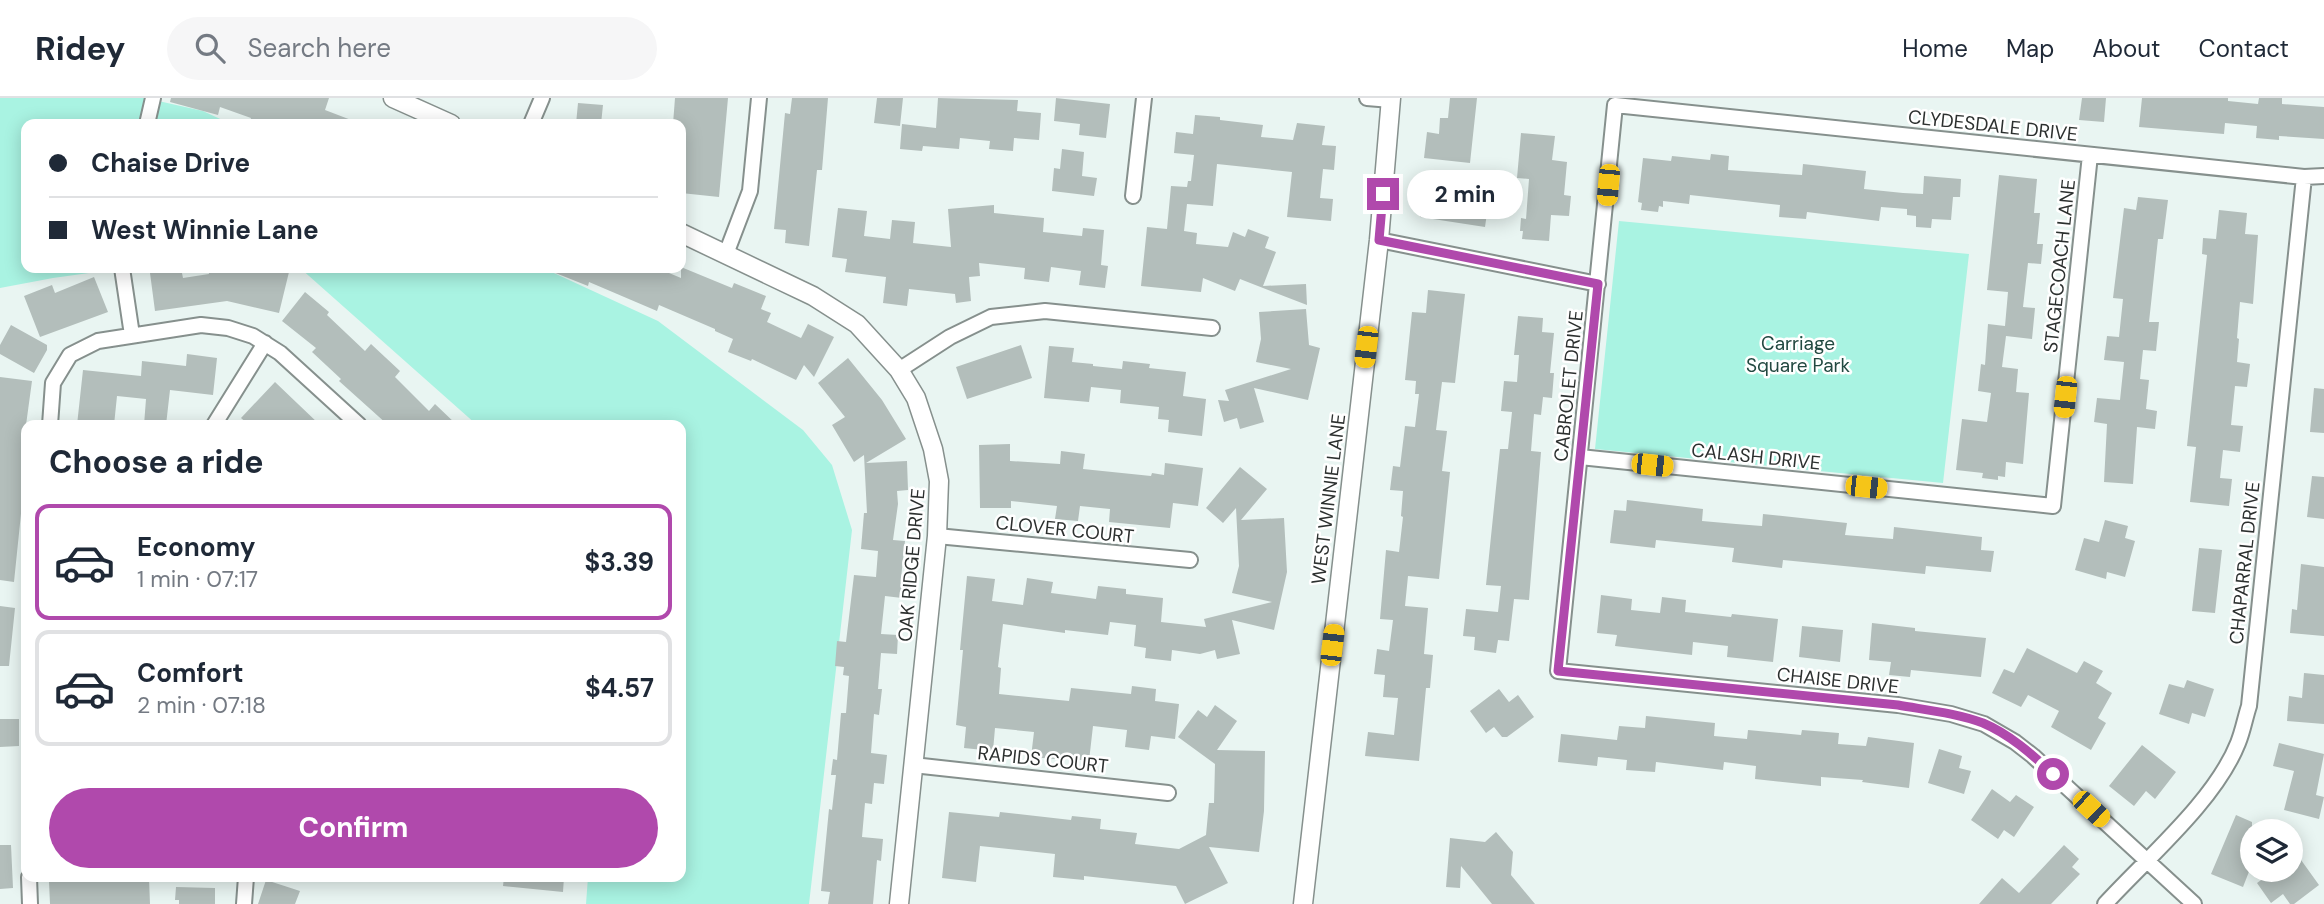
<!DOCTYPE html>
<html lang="en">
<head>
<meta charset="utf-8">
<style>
  :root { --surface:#fff; --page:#f6f6f7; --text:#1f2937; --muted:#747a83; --line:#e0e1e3; --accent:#b049ac }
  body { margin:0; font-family:"DM Sans",sans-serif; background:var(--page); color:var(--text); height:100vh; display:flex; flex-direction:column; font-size:26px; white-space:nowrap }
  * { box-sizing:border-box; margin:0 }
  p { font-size:23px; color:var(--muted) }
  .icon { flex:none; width:38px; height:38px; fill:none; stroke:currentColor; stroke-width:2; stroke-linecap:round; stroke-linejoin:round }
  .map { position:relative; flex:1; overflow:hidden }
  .side { position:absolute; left:21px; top:322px; width:665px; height:462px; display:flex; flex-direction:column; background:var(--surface); border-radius:14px; box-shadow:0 4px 18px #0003 }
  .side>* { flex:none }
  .top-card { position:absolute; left:21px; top:21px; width:665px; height:154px; border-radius:14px; box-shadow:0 4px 18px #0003; display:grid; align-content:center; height:154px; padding:0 28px; background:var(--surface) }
  .tools { position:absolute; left:2240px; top:721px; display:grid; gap:14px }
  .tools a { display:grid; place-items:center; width:63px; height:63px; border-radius:50%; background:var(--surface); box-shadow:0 4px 18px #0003; font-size:35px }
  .end { position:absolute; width:32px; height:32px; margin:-16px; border:9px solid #b049ac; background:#fff; box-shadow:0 0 0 4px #fff }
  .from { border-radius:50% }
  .bubble { position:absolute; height:49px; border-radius:24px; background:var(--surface); box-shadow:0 4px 18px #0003; font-size:23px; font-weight:700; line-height:49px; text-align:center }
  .car { position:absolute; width:21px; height:42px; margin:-21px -10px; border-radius:9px; box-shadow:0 0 5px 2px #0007; background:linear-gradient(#f5c518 24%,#345 0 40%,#f5c518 0 76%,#345 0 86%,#f5c518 0) }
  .top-card b { display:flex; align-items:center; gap:24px; height:66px; font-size:26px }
  .top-card b+b { border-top:2px solid var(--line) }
  .top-card i { width:18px; height:18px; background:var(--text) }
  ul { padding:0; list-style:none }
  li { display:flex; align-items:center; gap:21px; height:116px; margin:0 14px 10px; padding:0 14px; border:4px solid var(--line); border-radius:14px }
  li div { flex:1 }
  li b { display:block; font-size:26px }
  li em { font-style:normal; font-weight:700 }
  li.current { border-color:var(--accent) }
  li>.icon { width:63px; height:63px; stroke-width:1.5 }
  h2 { padding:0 28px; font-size:32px; line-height:84px }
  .cta { display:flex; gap:14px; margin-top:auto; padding:14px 28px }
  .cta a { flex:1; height:80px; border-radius:42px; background:var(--accent); color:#fff; font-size:28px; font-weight:700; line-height:80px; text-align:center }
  header { display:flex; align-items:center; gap:42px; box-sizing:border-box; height:98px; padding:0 35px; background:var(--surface); border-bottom:2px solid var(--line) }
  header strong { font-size:33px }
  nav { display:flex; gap:38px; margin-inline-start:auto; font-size:24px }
  .search { width:490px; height:63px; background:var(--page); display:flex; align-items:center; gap:18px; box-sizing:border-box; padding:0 24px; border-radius:38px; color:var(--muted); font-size:26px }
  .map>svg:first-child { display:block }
</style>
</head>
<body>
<header>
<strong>Ridey</strong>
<div class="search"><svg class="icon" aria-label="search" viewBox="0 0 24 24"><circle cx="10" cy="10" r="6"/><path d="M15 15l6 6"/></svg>Search here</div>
<nav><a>Home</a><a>Map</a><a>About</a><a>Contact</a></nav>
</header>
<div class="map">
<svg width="2324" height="806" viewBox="0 0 2324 806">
  <rect width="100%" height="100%" fill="#e9f5f2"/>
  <!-- green -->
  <path fill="#a9f3e2" d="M0,0h145l58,13 28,13h-205v144h99l-72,10 -53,10z
    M1619,123l350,33 -26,229 -348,-34z
    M300,170h243l115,53 145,109 29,35 20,65 -43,374h-223l2,-27h93v-452h-204z"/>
  <!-- building -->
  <path fill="#b3bebb" d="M171,0h158l-4,12 34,13 -110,1 2,-6 -31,-11 -2,8 -48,-13z
    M675,0h53l-9,99 -38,-4v-69h-8z
    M792,0h36l-6,72h-5l-8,76 -24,-3 1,-13 -12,-1 11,-116 5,1z
    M877,0h26l-3,28 -26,-3z
    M938,0l80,2 -1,11 24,2 -2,27 -25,-2 -1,13 -24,-2 1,-8 -30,-3 -1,11 -36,-3 -1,5 -22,-2 2,-25 34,4z
    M1056,0l54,6 -4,34 -27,-3 1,-11 -26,-3z
    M1450,0h27l-7,65 -46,-5 3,-26 12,2 1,-16h8z
    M2082,0h24l-2,24 -25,-2z
    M2142,0h86v3l30,3 1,-6h23v6l42,3v32l-45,-3v4l-23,-2 1,-12 -32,-3 -1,11 -85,-7z
    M578,5l25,2 -2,19h-25z
    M1195,17l25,2v3l43,5 -2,12 32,3 4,-17 28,3 -3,19 14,1 -2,24 -11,-1 -3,29 13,1 -2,22 -44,-4 5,-45 -75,-8 -4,42 -26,-2 -3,27 13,2 -1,11 32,3 5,-15 12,5 3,-8 21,8 -4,11 11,4 -13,34 43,-2 1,21 -67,-26 -5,12 -32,-13 -2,14 -60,-6 6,-59 20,2 4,-43 16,1 1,-6h3l3,-26 -20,-2 2,-21 17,2z
    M1521,35l34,3 -3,24 15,2 -3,33 7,1 -2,20 -18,-1 -2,26 -27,-2 1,-8h-3l1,-13 5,1 3,-40 -12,-1z
    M1062,51l22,3 -2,24 15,2 -3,18 -42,-5 2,-23 6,1z
    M1711,56l18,2 -1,14 74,5 1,-11 63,7 -2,18 39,4 20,1 1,-18 37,3 -1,18h-7l-2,23 -19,-1 -1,9 -15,-1v-11l-9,-1v-6l-26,-2 -2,14 -72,-9 -1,7 -27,-2 1,-12 -90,-10 -1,9 -26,-3v6l-4,-1 -1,6 -17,-2 1,-7 -4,-1 5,-44 28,3 1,-5 38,4z
    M1999,77l38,4 -3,34h6l-3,31h6l-2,20 -13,-1 -5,44 12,1 -3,31 -26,-3 -4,31 16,2 -2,23 13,1 -6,71 -17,-2 -1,15 -7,-1v4l-16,-2 1,-5 -27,-3 6,-51 25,3 4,-29 -13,-2 3,-27 4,1 3,-41 17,2 3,-34 -21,-2z
    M1439,86l51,8 -5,35 -65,-10 4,-25 13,2z
    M2138,99l30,3 -5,39h-5l-9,83h10l-3,29 -13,-1 -3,29 9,1 -3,29 11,2 -2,18 -18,-2 -4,57 -29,-2 3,-58 -13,-2 3,-24 23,2 4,-38 -20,-2 3,-24 12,1 4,-38 -10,-1 11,-90 12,2z
    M994,107v8l50,5 -1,14 39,4 1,-8 21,2 -3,35 7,1 -3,22 -26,-3 2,-14 -30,-4 -2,15 -25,-3 1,-11 -46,-5 1,13 -11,1 2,24 -15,2 -1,-9 -46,-5 -2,17 -24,-3 3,-26 -41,-5 2,-13 -15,-2 6,-49 29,3 -3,25 26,3 2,-19 23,2 -2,21 38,4 -3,-38z
    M2219,112l28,3 -2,21 13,1 -5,69 -13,-2 -3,36 2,1 -2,23 13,2 -3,23 -12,-1 -4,39 12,1 -3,26 -17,-2 -3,28 12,1 -3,27 -39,-4 6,-55 -9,-1 20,-191 -5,-1 1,-16 13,1z
    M681,169l51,21 2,-5 32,13 -5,13 10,4 -4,9 34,16 7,-14 26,13 -20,40 -10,-12 -8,15 -44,-21 -1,2 -23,-9 5,-13 -18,-8v-2l-56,-24 -2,6 -68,-29 -1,4 -45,-18h114l24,10z
    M181,170l2,10 26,-4 -1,-6h64l17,4 -10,41 -52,-12 -72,10 -5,-38z
    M94,179l14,35 -68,25 -16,-41 28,-11 3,8z
    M1428,192l37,4 -10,89 -13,-1 -6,48 11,1 -5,40 8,1 -11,107 -31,-3 -3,30 23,2 -4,46 9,1 -3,33h-4l-7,73 -54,-5 3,-24 26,3 4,-37 -15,-1 2,-22 -11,-1 3,-25 12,2 4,-31 -13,-1 6,-69 13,2 4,-35 -2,-1 2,-25 -13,-1 3,-24 7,1 5,-41 10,1 4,-33h-4l1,-13 -11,-1 7,-68 14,1z
    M305,194l24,20 -2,3 38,36 6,-7 29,27 -5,6 34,34 6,-7 22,21h-69l-49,-44 2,-2 -29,-27 4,-4 -34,-27z
    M1306,211l3,36 11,3 -12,52 -54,-12 10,34 -24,7 -3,-11 -13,4 -6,-22 11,1 -4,-11 66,-21 -35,-7 5,-23 -2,-27z
    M1518,218l25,2 -1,14 12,1 -4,40h4l-2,25 -9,-1 -2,18 -7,-1 -3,37 10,1 -12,148 -15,-1 -5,42 -11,-1 -2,13 -22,-3 1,-13 -12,-1 3,-27 32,3 3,-26 -15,-1 14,-136h8l4,-37 -11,-1 3,-30 13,1 2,-27h-5z
    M11,227l36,20v5l-13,23 -34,-19v-9z
    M1021,247l11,33 -65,21 -11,-32z
    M1049,248l25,2 -2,14 21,2v2l29,3 1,-8 27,3 -1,4 37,4 -3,24 23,3 -4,37 -34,-4 1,-12 -11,-1 1,-12 -39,-4 1,-13 -30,-3 -2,15 -45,-4z
    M187,256l30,4 -4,37 -43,-5 -4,35h-22l2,-26 -29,-3 -3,29h-37l6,-55 58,6 1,-15 44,5z
    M848,260l34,42 24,39 -40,24 41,-2 1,29 -11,1 1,13 -5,36 12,1 -4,37h3l-2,20 -17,-2 -4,38 17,1 -1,19 -16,-1 -3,36h4l-3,26 -5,-1 -3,39 16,2 -3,29 -10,-1 -2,21 -7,-1 -3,34 21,2 -2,22 -4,-1 -4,44h-45l2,-12 -9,-1 8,-82 3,1 4,-35h-5l2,-16 4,1 4,-47h5l3,-37 -6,-1 1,-8 -9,-1 2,-25 9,1 8,-67 22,2 2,-26 -17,-2 3,-36h3l-3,-58 -10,7 -22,-37 13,-8 -27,-34z
    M0,279l32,4 -6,44v40l-12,117 -14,-2z
    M275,284l45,43h-71l-8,-7z
    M2314,290l10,1v44l-14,-1z
    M1010,346v17l50,3 1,-13 24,3 -2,15 68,7 1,-3 12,2 1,-12 38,5 -5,38 -25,-3 -3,25 -61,-6 1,-13 -30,-3 -2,15 -23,-2 2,-13 -46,-5v7h-31l-1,-63z
    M1240,369l27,22 -26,31 43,-2 3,54 -13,58 -42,-10 8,34 -23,5 -2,-9 -15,4 -28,-4 -1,11 -26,-3 1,-10 -12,-2 2,-21 -26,-3 -2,13 -43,-5v3l-62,-9 -5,43 3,1 -2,26 70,7 2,-13 60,6 1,-8 24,3 -1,12 24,3 -4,35 -24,-3 -2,14 -24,-3 2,-17 -34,-4 -4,35 -34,-4v2l-24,-2 3,-25 -39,-4 -2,23 -29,-3 2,-21 -10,-2 7,-75h-3l7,-74 28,3 -3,22 31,4 4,-27 26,4 -2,11 31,4 14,2 2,-13 28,3v5l37,4 -2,24 45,5 -2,-8 68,-17 -40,-9 7,-27 -3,-58 -13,15 -17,-15z
    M2312,378l12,1v42l-17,-2z
    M1627,402l76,9 -1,12 34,3 26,2 1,-12 84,9 -2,12 48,4 1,-12 88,10 -1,13 13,1 -3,21 -65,-6 -1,8 -142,-14 -1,8 -50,-6 2,-14 -78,-8 -1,8 -45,-5 4,-33 12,1z
    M2105,422l23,6 -3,12 10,3 -10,36 -18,-5 -1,7 -31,-9 9,-32 15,4z
    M2199,450l23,2 -7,63 -23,-2z
    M2301,466l23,3v69l-34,-3 2,-24 5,1z
    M1601,497l31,4 -1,11 29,3 2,-16 24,3 -1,12 46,5 1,-3 46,5 -5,43 -46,-5 1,-11 -35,-4 -1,13 -77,-9 2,-11 -20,-2z
    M0,508l15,2 -6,58h-9z
    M1872,525l43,5v3l71,7 -5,39 -70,-7 -1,7 -21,-2 2,-13 -22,-2z
    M1802,528l41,4 -3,32 -41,-5z
    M2027,550l50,25 7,-12 19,10 -7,12 16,10 -14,25 8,5 -15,27 -40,-23 8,-16 -31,-16 -7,12 -29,-14 12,-24 10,4z
    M2304,575l20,2v49l-37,-3 2,-25 13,2z
    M2187,582l27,9 -9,28 -13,-4 -3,11 -30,-10 10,-30 15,4z
    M1499,591l10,13 9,-7 16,22 -27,20h-5l-8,-10 -8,6 -16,-22z
    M1215,607l22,16 -20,29 48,1 -1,60 -5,41 -50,-5 19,36 -43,21 -9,-18 -92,-10v4l-31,-3 2,-23 -75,-8 -4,36 -34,-4 7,-66 50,5 1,-5 71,8 1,-4 29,3 -1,10 37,4 -2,11 44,5 27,-14 3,-32h5l1,-39 -37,-27 20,-27 9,7z
    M1646,618l69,7 -1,13 33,3 1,-9 53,5 1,-5 37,3 -1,11 28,2 2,-9 46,6 -5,45 -47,-6 1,-2 -42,-3v9l-66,-7 1,-13 -32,-4 -1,8 -67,-8 -1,10 -29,-2 1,-10 -29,-3 -1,9 -39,-4 3,-28 56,6 2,-14 26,2z
    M0,621h19v27l-19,1z
    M2279,645l45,11 -8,41 8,2 -5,22 -35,-9 10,-39 -21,-5z
    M2142,647l34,27 -21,27 -9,-8 -12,15 -25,-20z
    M1939,651l23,7 -3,12 12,3 -7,23 -36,-11z
    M1992,691l18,13 6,-7 18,12 -20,30 -10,-7 -6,9 -27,-19z
    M2236,717l16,7v42l-9,23 -32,-13z
    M1496,734l17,20 -2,23 24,29h-43l-31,-38 -1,22 -14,-1 4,-49 35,4z
    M0,747h11l2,43 -13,1z
    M2064,747l15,14 -7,8 8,7 -29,30h-72l23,-26 17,15z
    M2291,748l28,39 -25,19h-4l-7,-10 -12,9 -14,-20 18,-13h16z
    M504,779h60l-1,15 -60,-6z
    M119,780h30l1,26h-100l-1,-22z
    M266,782l34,11 -5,13h-37z
    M176,789l39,1v16h-36v-4h-4z"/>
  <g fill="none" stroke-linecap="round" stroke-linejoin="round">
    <defs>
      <path id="minor" d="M1367,0l24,2
        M147,26l6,-26
        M531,26l11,-26
        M1133,98l11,-98
        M1379,142l219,44
        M726,156l24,-63 9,-93
        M122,170l10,67
        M899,272l51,-33 41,-20 54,-6 167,17
        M50,327l3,-42 17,-28 28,-14 103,-16 27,3 25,8 27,17 79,72
        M214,327l51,-82
        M1580,359l473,49 37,-351
        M937,438l253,24
        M913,667l255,28
        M29,779l1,27
        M244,806l2,-27
        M2105,806c42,-46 110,-103 133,-161 5,-12 7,-25 11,-37l55,-529
        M2194,806l-161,-148 -18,-14 -31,-18 -33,-10 -53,-9 -340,-34 57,-566 689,72 20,-1"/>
      <path id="tertiary" d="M393,0l58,26
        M681,135l132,63 44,28 42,46 17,28 17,51 6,32 -2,55 -38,368
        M1303,806l76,-664 12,-142"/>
    </defs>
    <!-- minor casing -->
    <use href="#minor" stroke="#86908d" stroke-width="18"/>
    <!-- tertiary casing -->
    <use href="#tertiary" stroke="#86908d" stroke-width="21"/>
    <!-- minor -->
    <use href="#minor" stroke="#fff" stroke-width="14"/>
    <!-- tertiary -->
    <use href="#tertiary" stroke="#fff" stroke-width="18"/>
  </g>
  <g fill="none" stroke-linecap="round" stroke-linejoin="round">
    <!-- route -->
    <path stroke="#b049ac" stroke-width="9" d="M1383,96l-4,46 219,44 -40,387 340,34c28,5 58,8 85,18 26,11 49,31 70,51"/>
  </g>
  <g text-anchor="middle" stroke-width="5" stroke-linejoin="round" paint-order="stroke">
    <!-- street labels -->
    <g font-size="19" fill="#2c302f" stroke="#fff">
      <text transform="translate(1993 27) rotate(6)" y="7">CLYDESDALE DRIVE</text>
      <text transform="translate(2059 168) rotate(-84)" y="7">STAGECOACH LANE</text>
      <text transform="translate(1568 288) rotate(-84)" y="7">CABROLET DRIVE</text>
      <text transform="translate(1756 358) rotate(6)" y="7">CALASH DRIVE</text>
      <text transform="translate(1328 401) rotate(-83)" y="7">WEST WINNIE LANE</text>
      <text transform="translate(1065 431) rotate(6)" y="7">CLOVER COURT</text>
      <text transform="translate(2244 465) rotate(-84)" y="7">CHAPARRAL DRIVE</text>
      <text transform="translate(911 467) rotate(-85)" y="7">OAK RIDGE DRIVE</text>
      <text transform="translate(1838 582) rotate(6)" y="7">CHAISE DRIVE</text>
      <text transform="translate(1043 661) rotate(6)" y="7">RAPIDS COURT</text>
    </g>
    <!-- park labels -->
    <g font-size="19" fill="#224941" stroke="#fff">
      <text x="1798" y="252">Carriage<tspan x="1798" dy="22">Square Park</tspan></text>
    </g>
  </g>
</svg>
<div class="tools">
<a><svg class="icon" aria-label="layers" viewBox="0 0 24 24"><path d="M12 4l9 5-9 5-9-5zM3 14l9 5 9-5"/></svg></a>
</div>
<i class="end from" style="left:2053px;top:676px"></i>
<i class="end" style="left:1383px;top:96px"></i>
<div class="bubble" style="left:1407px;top:72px;width:116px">2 min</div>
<i class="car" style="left:1608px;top:87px;rotate:185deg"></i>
<i class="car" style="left:1366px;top:249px;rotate:187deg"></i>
<i class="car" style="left:2065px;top:299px;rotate:186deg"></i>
<i class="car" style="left:1652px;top:367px;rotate:96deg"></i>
<i class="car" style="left:1866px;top:389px;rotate:96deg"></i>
<i class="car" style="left:1332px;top:547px;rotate:7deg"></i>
<i class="car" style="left:2091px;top:711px;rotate:133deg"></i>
<div class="top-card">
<b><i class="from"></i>Chaise Drive</b>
<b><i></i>West Winnie Lane</b>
</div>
<section class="side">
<h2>Choose a ride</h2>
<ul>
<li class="current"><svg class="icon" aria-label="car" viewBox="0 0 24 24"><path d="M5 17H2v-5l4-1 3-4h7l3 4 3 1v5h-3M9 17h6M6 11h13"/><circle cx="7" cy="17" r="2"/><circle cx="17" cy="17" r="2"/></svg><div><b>Economy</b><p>1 min · 07:17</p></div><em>$3.39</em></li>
<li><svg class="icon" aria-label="car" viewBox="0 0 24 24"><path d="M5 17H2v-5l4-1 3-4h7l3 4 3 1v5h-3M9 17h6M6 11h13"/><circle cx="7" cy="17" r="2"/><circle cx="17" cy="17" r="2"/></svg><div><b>Comfort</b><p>2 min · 07:18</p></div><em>$4.57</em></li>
</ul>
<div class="cta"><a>Confirm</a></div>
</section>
</div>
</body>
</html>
